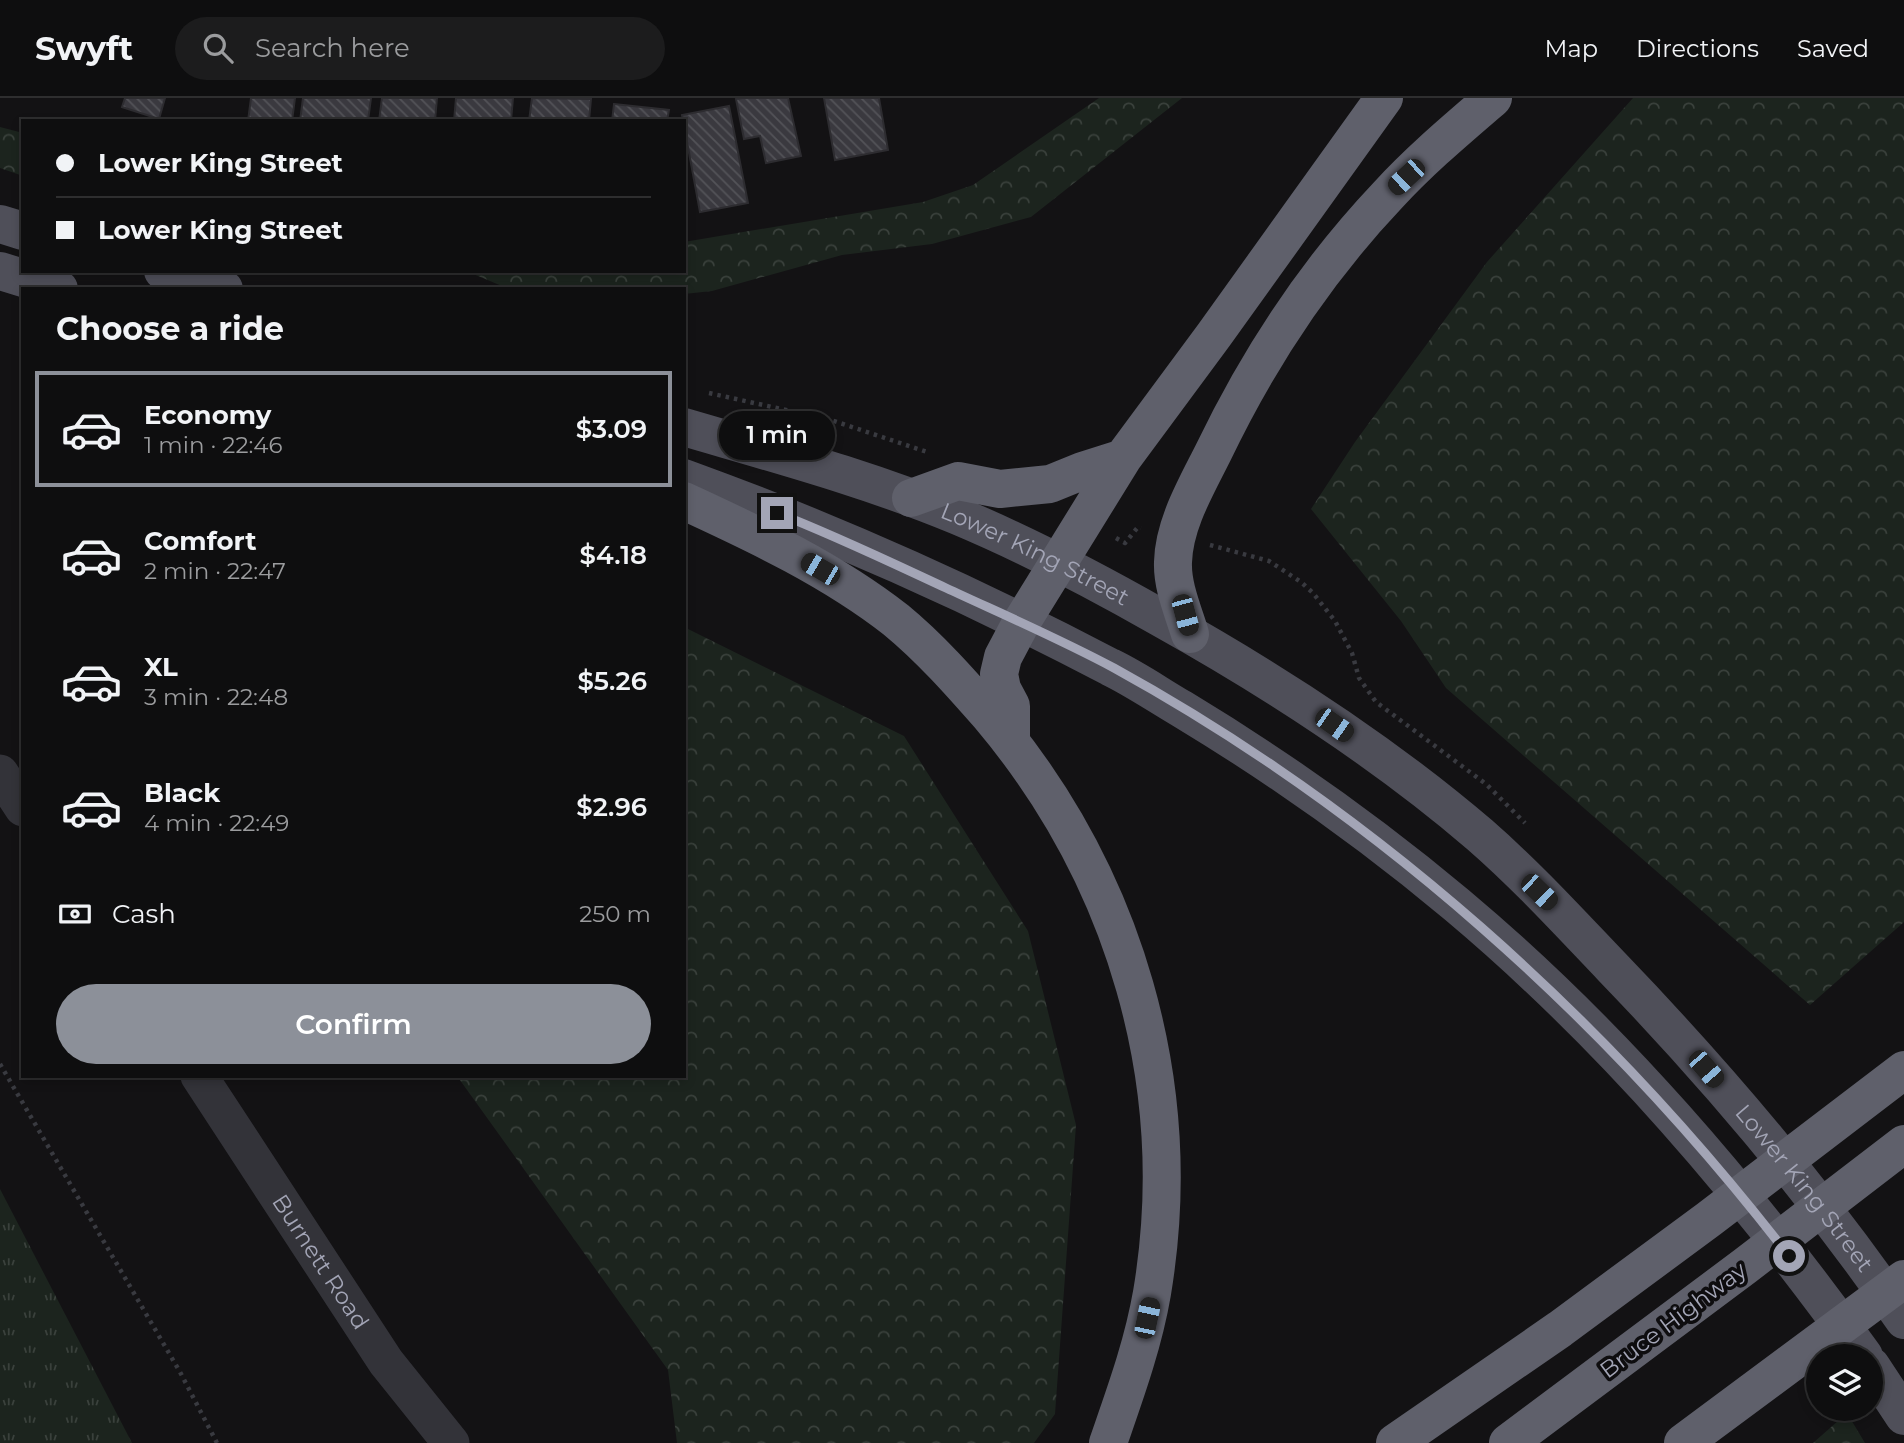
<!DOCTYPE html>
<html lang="en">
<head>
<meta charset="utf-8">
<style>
  :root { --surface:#0e0e0f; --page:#1c1c1d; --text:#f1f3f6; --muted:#9b9c9e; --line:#2e2e2f; --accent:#8c9099 }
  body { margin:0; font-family:Montserrat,sans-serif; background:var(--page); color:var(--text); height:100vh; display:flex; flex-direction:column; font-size:26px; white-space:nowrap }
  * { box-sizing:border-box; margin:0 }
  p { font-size:23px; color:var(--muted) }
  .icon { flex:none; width:38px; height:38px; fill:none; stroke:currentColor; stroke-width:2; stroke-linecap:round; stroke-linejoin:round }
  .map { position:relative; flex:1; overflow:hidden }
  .sheet { position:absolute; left:21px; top:189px; width:665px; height:791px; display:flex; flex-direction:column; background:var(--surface); border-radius:0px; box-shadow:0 4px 10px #0003,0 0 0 2px var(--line) }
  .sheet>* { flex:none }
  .guide { position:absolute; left:21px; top:21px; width:665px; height:154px; border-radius:0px; box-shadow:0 4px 10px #0003,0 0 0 2px var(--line); display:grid; align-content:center; height:154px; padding:0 35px; background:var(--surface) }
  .fabs { position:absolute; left:1806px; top:1246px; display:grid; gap:14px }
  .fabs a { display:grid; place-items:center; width:77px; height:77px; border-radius:50%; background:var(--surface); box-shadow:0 4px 10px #0003,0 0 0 2px var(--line); font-size:35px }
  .end { position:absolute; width:32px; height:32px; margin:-16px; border:9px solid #a3a5b6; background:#111; box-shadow:0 0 0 4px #111 }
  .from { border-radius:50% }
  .bubble { position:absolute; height:49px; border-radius:24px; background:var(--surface); box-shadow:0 4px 10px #0003,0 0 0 2px var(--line); font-size:23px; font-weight:600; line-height:49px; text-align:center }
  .car { position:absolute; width:21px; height:42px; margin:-21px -10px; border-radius:9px; box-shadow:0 0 5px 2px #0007; background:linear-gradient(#222 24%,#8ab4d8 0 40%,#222 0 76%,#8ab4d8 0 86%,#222 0) }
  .guide b { display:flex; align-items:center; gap:24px; height:66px; font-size:26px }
  .guide b+b { border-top:2px solid var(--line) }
  .guide i { width:18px; height:18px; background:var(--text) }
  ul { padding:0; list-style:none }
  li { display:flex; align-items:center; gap:21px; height:116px; margin:0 14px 10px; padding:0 21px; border:4px solid transparent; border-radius:0px }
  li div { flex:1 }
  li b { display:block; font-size:26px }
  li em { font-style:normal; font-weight:600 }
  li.selected { border-color:var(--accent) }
  li>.icon { width:63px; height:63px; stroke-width:1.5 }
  h2 { padding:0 35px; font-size:32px; line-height:84px }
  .pay { display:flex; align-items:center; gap:18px; height:77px; padding:0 35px; font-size:26px }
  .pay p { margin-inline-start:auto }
  .primary-button { display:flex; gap:14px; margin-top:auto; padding:14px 35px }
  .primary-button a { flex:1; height:80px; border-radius:42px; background:var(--accent); color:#fff; font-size:28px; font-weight:600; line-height:80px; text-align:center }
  header { display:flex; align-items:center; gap:42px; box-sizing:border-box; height:98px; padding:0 35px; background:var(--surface); border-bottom:2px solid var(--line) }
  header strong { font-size:33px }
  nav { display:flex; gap:38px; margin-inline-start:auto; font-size:24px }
  .search { width:490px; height:63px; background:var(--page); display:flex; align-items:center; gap:18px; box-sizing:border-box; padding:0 24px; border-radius:38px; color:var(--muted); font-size:26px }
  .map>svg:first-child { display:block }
</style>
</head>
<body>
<header>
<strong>Swyft</strong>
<div class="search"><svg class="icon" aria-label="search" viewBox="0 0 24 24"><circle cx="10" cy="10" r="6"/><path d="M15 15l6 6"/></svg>Search here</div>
<nav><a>Map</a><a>Directions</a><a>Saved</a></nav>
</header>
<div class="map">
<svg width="1904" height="1345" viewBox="0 0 1904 1345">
  <defs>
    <pattern id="grass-tufts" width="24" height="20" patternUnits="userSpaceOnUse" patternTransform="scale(1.75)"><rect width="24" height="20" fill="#1c241e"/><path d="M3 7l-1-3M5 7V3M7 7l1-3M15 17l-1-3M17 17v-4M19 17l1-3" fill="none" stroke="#3a413c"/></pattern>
    <pattern id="forest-crowns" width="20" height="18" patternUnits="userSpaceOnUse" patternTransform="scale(1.75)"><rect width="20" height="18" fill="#1c241e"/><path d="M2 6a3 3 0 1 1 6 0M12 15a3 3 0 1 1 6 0" fill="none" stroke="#3a413c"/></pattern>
    <pattern id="building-back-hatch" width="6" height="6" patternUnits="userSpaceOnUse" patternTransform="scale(1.75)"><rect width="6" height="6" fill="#3a393f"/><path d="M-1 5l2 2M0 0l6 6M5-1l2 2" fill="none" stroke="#535358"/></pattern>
  </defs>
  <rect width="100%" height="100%" fill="#131214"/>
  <!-- grass -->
  <path fill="url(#grass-tufts)" d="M0,1091l132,254h-132z"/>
  <!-- forest -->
  <path fill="url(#forest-crowns)" d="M1099,0h83l-151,119 -99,27 -90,11 -130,36 -28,3v-5h-175l-38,-16h-101l-9,-2h323v-29l239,-40 50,-17z
    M1633,0h271v824l-94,83 -364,-317 -45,-67 -90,-112 44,-67 132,-180z
    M0,29l23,6v43l-23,-8z
    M684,529l220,109 124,195 48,194 -21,289 -21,29h-357l-9,-73 -211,-294h227z
    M1847,1315l18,30h-52z"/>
  <!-- building -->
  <path fill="url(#building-back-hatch)" stroke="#2d2c30" stroke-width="2" d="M125,0h40l-6,21 -37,-12z
    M251,0h44l-3,23h-44z
    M303,0h68l-3,23h-68z
    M382,0h55l-2,23h-56z
    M456,0h57l-2,23h-57z
    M532,0l59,1 -2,22h-60z
    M742,0h46l13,58 -35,7 -6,-27 -16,3 -8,-40z
    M824,0h55l9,52 -53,10z
    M614,6l55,6 -2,11h-55z
    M729,8l19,97 -48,9 -18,-97z"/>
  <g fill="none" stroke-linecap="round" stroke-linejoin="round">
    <!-- path -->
    <path stroke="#393a40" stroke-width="4.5" stroke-dasharray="3.5 5" stroke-linecap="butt" d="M709,295l122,27 96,32
      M1116,440l9,5 13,-16 3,1
      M1210,447l59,16 32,21 12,11 22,28 17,32 7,25 17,24 110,82 39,39
      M0,966l180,308 37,71"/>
    <!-- street -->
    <g stroke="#333339" stroke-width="37">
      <path d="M0,675l23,35"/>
      <path id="s1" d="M199,978l187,286 65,81"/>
    </g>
    <!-- primary -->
    <g stroke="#4f4f59" stroke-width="38">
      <path d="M0,126l23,7"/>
      <path d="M0,173l59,18"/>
      <path d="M163,173l61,18"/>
      <path id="s2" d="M684,329c92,27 185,52 274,89 69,29 136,64 201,101 113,63 223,134 321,218 47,41 89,87 132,132 106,110 205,227 292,353"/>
      <path d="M684,380c146,53 289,117 426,189 25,12 48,28 72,42 96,58 189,124 275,196 156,131 288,286 407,451"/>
      <path d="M1871,1268l33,50"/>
    </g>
    <!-- highway -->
    <path stroke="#5f606b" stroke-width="38" d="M911,400l47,-17 42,8 50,-5 32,-13 41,-13
      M684,403c74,34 148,69 212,119 34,28 64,62 93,95 136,161 198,369 163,578 -9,52 -27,101 -44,150
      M1190,536c-7,-23 -18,-48 -17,-72 1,-38 23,-75 40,-109 45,-94 103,-182 175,-258 32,-35 69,-66 105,-97
      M1011,642v-34l-9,-17 -3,-15 4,-17 18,-34 102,-165 91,-123 170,-237
      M1395,1345l165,-114 149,-110 195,-149
      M1508,1345l237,-177 159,-122
      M1683,1345l221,-164"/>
  </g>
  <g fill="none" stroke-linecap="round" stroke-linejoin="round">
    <!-- route -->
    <path stroke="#a3a5b6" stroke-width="9" d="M777,415c57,22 113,49 169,75 56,26 114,51 168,80 262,144 493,352 675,588"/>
  </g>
  <g text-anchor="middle" stroke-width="7" stroke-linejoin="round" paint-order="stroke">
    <!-- street labels -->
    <g font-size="23" fill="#a3a5b6" stroke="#0e0d0f">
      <text dy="8" stroke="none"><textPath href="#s2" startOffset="374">Lower King Street</textPath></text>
      <text dy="8" stroke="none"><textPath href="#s2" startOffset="1382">Lower King Street</textPath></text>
      <text dy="8" stroke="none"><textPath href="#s1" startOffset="222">Burnett Road</textPath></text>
      <text transform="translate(1673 1222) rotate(-37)" y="8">Bruce Highway</text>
    </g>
  </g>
</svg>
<div class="fabs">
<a><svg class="icon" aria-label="layers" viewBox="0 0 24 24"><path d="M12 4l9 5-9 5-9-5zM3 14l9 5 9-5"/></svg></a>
</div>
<i class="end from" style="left:1789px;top:1158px"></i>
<i class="end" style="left:777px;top:415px"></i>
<div class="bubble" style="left:719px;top:313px;width:116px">1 min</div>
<i class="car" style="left:1406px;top:79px;rotate:227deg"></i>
<i class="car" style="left:820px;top:471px;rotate:300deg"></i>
<i class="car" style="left:1185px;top:517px;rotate:165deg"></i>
<i class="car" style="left:1334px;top:627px;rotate:125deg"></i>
<i class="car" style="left:1539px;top:794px;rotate:134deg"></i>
<i class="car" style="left:1706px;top:971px;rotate:139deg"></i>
<i class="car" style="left:1147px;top:1220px;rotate:12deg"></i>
<div class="guide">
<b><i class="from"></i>Lower King Street</b>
<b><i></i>Lower King Street</b>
</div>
<section class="sheet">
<h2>Choose a ride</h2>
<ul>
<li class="selected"><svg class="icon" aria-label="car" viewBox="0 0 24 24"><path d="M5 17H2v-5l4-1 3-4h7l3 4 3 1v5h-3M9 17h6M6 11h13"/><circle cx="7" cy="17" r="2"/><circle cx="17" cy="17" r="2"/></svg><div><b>Economy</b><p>1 min · 22:46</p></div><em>$3.09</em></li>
<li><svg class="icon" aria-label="car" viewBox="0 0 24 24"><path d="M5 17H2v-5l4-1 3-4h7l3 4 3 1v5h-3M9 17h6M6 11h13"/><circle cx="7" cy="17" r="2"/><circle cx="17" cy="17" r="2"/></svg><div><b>Comfort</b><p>2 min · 22:47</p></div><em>$4.18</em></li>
<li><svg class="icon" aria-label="car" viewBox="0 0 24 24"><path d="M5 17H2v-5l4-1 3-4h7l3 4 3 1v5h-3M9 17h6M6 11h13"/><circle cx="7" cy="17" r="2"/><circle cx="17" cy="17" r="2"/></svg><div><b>XL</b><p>3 min · 22:48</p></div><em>$5.26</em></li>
<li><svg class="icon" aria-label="car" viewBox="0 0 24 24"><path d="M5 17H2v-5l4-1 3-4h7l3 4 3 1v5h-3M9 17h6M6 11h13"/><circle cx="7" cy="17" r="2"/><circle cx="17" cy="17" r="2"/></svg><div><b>Black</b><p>4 min · 22:49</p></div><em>$2.96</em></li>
</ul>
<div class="pay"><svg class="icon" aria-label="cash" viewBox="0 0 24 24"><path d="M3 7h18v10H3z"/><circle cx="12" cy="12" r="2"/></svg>Cash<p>250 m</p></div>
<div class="primary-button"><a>Confirm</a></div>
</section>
</div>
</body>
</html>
